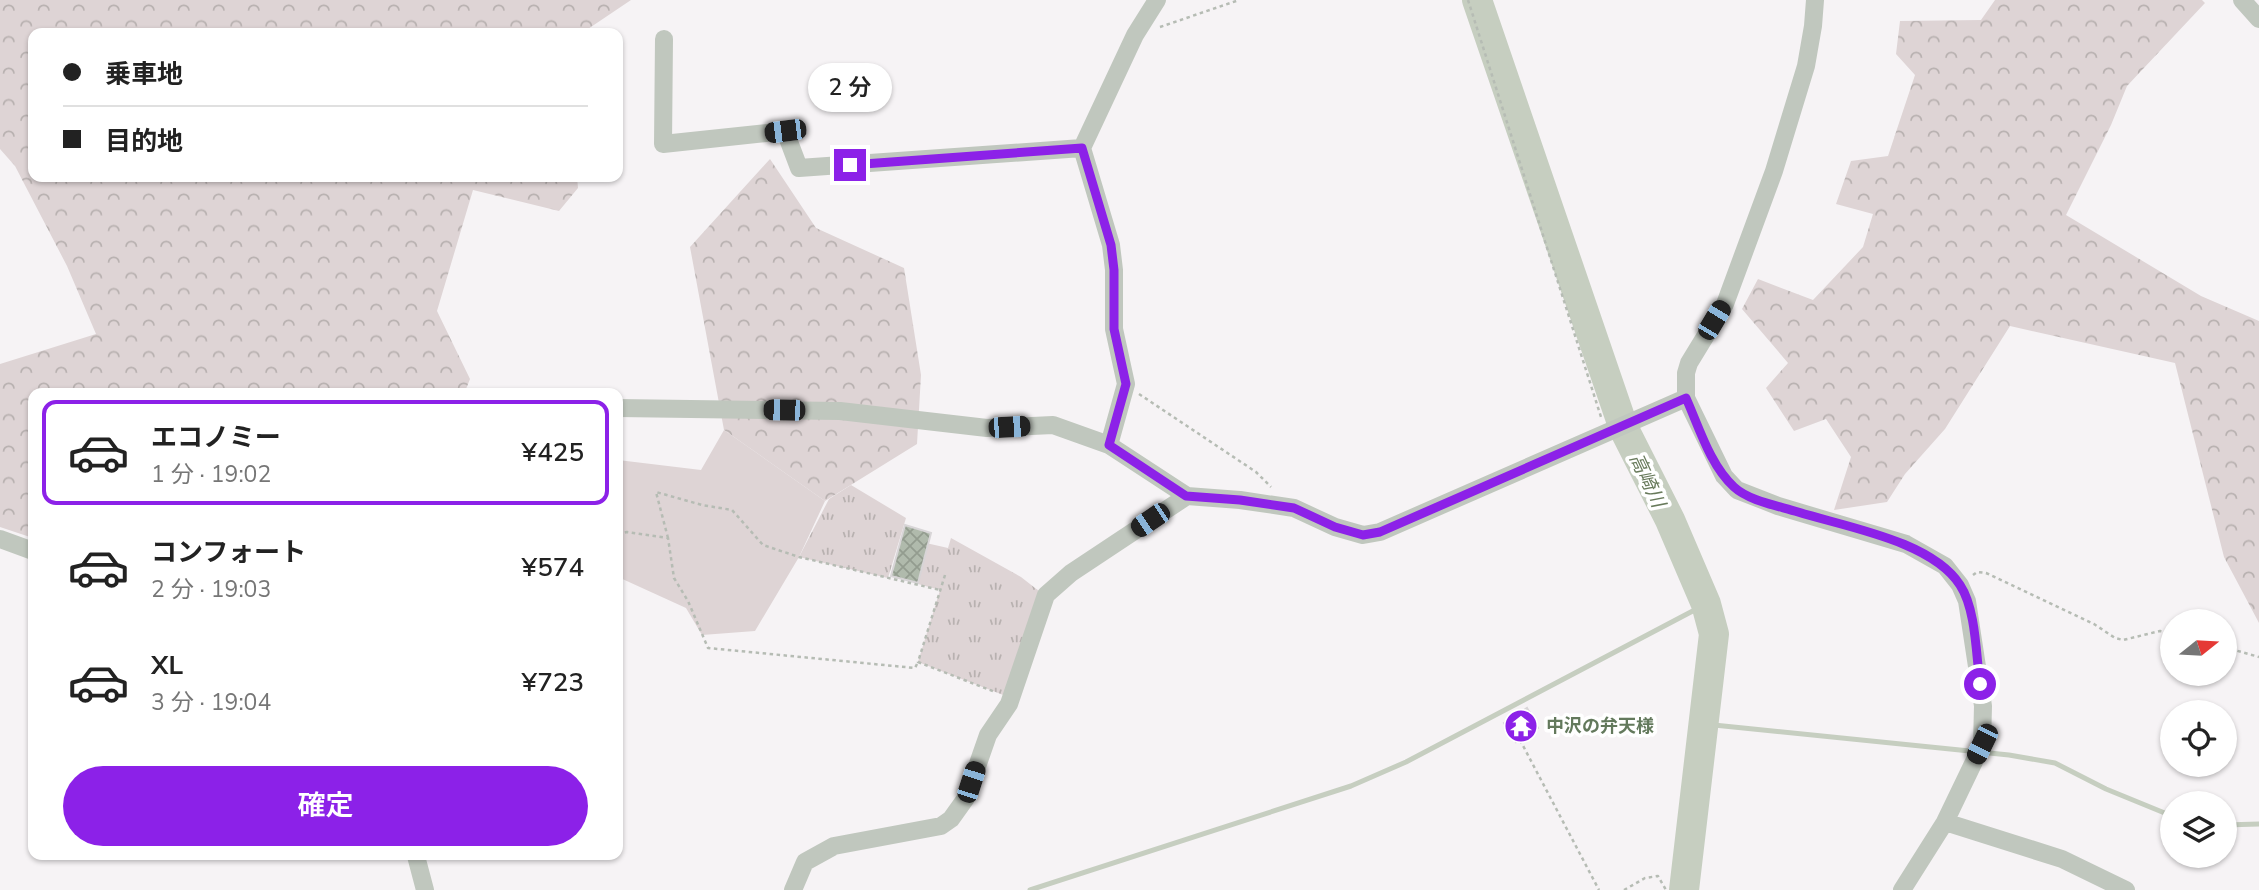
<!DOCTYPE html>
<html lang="ja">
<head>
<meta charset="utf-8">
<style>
  :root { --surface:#fff; --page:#f2f2f2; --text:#222; --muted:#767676; --line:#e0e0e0; --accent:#8c21e8 }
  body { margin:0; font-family:"Nunito Sans","Noto Sans JP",sans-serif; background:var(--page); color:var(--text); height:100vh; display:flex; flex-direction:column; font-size:26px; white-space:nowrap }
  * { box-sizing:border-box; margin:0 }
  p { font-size:23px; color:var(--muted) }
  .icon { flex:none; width:38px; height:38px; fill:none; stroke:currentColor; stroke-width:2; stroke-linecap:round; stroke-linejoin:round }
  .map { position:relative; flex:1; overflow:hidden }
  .side { position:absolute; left:28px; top:388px; width:595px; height:472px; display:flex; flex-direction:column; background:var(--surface); border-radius:14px; box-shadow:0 2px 5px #0004 }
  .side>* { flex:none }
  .top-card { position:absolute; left:28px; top:28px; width:595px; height:154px; border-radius:14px; box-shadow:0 2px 5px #0004; display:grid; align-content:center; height:154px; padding:0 35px; background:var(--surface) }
  .needle { width:46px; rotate:72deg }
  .controls { position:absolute; left:2160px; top:609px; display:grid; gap:14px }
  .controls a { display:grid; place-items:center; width:77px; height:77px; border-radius:50%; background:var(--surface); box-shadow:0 2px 5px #0004; font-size:35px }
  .end { position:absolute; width:32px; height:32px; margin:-16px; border:9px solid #8c21e8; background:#fff; box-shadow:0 0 0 4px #fff }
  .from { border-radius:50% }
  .bubble { position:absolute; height:49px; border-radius:24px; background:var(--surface); box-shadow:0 2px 5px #0004; font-size:23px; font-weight:600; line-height:49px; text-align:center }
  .car { position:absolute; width:21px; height:42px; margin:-21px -10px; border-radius:9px; box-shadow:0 0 5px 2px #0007; background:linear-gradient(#222 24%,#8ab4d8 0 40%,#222 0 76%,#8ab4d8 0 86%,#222 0) }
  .top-card b { display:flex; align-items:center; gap:24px; height:66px; font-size:26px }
  .top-card b+b { border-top:2px solid var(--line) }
  .top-card i { width:18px; height:18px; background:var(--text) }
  ul { padding:12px 0 0; list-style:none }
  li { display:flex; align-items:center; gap:21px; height:105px; margin:0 14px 10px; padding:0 21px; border:4px solid transparent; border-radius:14px }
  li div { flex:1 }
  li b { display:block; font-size:26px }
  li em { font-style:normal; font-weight:600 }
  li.on { border-color:var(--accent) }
  li>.icon { width:63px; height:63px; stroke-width:1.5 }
  .cta { display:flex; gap:14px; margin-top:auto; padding:14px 35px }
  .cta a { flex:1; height:80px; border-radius:42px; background:var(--accent); color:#fff; font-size:28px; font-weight:600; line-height:80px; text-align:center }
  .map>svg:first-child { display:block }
</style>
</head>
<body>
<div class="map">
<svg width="2259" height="890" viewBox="0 0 2259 890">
  <defs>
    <pattern id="grass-tufts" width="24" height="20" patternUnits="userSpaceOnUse" patternTransform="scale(1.75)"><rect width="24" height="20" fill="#ded4d5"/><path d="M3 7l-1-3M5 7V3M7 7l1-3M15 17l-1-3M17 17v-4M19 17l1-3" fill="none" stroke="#b8b1b0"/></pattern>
    <pattern id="forest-crowns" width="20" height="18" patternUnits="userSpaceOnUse" patternTransform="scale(1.75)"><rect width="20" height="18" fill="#ded4d5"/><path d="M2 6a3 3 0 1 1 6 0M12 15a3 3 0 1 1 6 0" fill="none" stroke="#b8b1b0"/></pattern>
    <pattern id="building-cross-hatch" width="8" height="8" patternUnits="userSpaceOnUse" patternTransform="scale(1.75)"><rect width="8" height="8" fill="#b0baac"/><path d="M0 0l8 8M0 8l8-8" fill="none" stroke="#939c8f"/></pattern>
  </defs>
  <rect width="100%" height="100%" fill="#f6f3f5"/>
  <!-- grass -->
  <path fill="url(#grass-tufts)" d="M851,485l55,33 -18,60 -89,-21 30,-58z
    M951,538l70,39 23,18 -33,103 -93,-36 22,-72 -22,-6 8,-41 22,5z"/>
  <!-- forest -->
  <path fill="url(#forest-crowns)" d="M0,0h631l-49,33h-549v144h544l1,11 -19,23 -86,-21 -36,121 33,68 -6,15h-431v144l-33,-11v-163l96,-30 -29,-68 -52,-100 -15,-17z
    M1995,0h207l3,3 -78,83 -16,39 -45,90 135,81 58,25v302l-35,-66 -49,-194 -165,-37 -65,103 -40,45 -18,28 -53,8 17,-53 -25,-38 -32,12 -28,-43 22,-25 -46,-54 16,-30 55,21 50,-53 10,-33 -37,-10 15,-43 37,-5 27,-81 -19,-21 4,-33 81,-1z
    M770,159l46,69 88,40 17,107 -4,69 -92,57 -101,-71 -34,-183z"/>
  <!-- pitch -->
  <path fill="#ded4d5" d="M724,430l101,71 -26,56 -44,74 -53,4 -16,-27 -68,-31v-117l83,10z"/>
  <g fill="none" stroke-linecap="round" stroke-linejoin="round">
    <!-- stream -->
    <path stroke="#c6cec0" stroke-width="5" d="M1704,724l305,31 46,8 51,26 66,27
      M2224,825l35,-1
      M1030,890l321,-104 55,-24 300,-158"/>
    <!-- river -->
    <path stroke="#c6cec0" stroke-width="30" d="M1477,0l147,429 46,91 36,84 8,30 -30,256"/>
  </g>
  <!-- building -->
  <path fill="url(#building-cross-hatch)" stroke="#d8d5d7" stroke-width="2" d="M905,525l26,8 -13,50 -27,-7z
    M1527,708l11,20 -22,14 -12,-19z"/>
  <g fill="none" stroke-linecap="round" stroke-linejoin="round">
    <!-- path -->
    <path stroke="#b6bcb4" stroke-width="2.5" stroke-dasharray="3.5 3.5" stroke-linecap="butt" d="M1468,0l133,417
      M1160,27l79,-27
      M1139,394l117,78 15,15
      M618,534l9,-2 41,6 6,40 14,23 20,47 207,20 3,-6
      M668,538l-12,-46 46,13 30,5 31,35 36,12 141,33
      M945,575l-27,87 77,30
      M1973,575l4,-3 9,1 108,51 21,14 8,2 37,-9 12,2
      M2224,647l35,10
      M1520,740l79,150
      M1624,890l21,-12 13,-2 8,14"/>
    <!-- minor -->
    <path stroke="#c0c7be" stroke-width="18" d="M1815,0l-2,26 -7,40 -32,105 -49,133 -36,59 -3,10v25l38,78 13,14 41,16 128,38 39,22 15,19 7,16 16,105 -1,39 -37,77 -43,68
      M2242,0l17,19
      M664,39l-1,105 122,-13 14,37 283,-20
      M618,408l222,3 147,17 66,-3 56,20 78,51 53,4 54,8 41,19 28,8 17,-3 306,-134
      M1109,445l17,-61 -12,-55v-59l-3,-25 -29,-97 53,-113 22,-35
      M0,539l33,12
      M1945,822l117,37 64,31
      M416,856l9,34
      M793,890l12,-28 29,-16 107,-20 10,-7 15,-21 22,-63 21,-31 37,-109 25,-22 116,-77"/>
  </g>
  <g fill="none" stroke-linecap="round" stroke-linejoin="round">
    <!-- route -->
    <path stroke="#8c21e8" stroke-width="9" d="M850,165l232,-17 29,97 3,25v59l12,55 -17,61 77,51 54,4 54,8 41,19 28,8 17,-3 306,-134c13,29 24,67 48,89 15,14 45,19 64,25 48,15 134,29 162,73 16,24 16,70 20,99"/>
  </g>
  <!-- icons -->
  <defs>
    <symbol id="temple-disc" viewBox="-11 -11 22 22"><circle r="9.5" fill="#8c21e8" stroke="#fff"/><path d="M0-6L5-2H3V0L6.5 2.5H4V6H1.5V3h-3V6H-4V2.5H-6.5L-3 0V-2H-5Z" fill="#fff"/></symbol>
  </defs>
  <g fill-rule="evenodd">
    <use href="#temple-disc" x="1502" y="707" width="38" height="38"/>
  </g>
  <g text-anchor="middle" stroke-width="7" stroke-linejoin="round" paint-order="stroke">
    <!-- poi labels -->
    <g font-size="18" font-weight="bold" fill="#63795c" stroke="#fff" text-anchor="start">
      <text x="1546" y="732">中沢の弁天様</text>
    </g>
    <!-- water labels -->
    <g font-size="19" font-style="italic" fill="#687a5b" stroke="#fff">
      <text transform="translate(1648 480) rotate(65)" y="7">高崎川</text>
    </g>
  </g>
</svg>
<div class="controls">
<a><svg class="needle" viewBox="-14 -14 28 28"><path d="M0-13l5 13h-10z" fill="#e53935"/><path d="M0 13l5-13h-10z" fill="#767676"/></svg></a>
<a><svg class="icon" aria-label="locate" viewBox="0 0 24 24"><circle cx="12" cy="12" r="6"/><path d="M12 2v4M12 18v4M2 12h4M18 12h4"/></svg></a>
<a><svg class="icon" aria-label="layers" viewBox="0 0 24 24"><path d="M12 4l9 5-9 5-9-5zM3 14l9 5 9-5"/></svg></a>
</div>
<i class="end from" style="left:1980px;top:684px"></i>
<i class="end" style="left:850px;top:165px"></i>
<div class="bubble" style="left:808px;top:63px;width:84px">2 分</div>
<i class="car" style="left:785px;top:131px;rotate:263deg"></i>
<i class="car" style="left:1714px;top:320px;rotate:31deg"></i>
<i class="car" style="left:784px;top:410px;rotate:271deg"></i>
<i class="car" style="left:1009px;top:427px;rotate:87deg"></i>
<i class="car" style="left:1150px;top:520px;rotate:236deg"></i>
<i class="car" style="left:1982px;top:744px;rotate:206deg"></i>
<i class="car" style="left:971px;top:782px;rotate:18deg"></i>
<div class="top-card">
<b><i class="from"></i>乗車地</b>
<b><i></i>目的地</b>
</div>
<section class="side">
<ul>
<li class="on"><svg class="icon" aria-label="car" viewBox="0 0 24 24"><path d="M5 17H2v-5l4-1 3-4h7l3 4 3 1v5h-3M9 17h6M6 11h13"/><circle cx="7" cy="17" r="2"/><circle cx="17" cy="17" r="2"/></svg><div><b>エコノミー</b><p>1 分 · 19:02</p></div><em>¥425</em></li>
<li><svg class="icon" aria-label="car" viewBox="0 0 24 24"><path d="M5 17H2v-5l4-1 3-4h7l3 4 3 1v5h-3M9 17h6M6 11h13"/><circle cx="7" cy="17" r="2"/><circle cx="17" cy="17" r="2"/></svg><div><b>コンフォート</b><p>2 分 · 19:03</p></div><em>¥574</em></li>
<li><svg class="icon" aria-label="car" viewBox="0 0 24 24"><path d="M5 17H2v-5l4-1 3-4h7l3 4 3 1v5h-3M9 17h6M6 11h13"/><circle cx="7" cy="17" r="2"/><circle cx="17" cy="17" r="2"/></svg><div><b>XL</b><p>3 分 · 19:04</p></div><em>¥723</em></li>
</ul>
<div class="cta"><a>確定</a></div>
</section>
</div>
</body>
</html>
